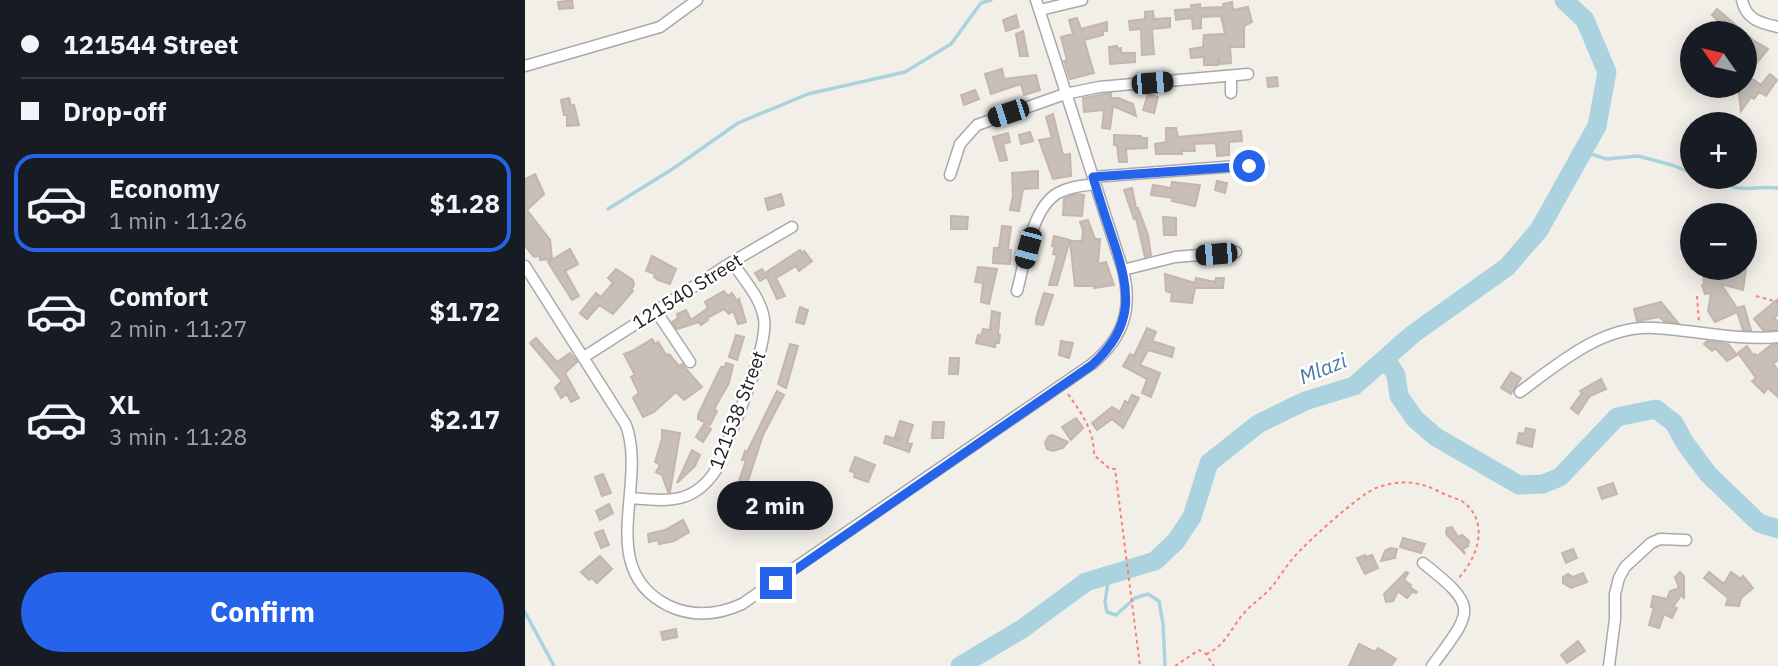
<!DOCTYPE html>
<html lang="en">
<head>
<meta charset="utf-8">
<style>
  :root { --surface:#171b24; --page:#20242c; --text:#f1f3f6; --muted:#9ea1a6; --line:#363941; --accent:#2563eb }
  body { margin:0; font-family:"IBM Plex Sans",sans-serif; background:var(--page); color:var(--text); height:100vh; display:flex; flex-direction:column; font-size:26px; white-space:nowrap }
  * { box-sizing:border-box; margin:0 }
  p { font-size:23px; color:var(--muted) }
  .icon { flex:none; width:38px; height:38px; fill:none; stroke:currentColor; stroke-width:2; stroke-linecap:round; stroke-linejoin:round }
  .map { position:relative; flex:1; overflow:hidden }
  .details { display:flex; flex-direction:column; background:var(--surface); width:525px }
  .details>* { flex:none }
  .guide { display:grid; align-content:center; height:154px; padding:0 21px; background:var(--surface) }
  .needle { width:46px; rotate:304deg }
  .fabs { position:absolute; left:1155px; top:21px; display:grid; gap:14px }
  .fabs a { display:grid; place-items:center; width:77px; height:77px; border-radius:50%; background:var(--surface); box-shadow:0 4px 18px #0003; font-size:35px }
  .end { position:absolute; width:32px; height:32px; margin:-16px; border:9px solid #2563eb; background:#fff; box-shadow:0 0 0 4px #fff }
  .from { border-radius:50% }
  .bubble { position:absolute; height:49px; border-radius:24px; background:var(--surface); box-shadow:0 4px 18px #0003; font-size:23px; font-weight:800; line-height:49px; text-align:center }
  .car { position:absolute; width:21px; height:42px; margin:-21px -10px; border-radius:9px; box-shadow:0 0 5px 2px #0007; background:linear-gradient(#222 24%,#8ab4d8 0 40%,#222 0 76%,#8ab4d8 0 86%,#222 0) }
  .guide b { display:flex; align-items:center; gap:24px; height:66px; font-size:26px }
  .guide b+b { border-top:2px solid var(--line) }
  .guide i { width:18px; height:18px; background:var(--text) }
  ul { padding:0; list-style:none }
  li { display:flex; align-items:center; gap:21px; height:98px; margin:0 14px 10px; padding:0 7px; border:4px solid transparent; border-radius:21px }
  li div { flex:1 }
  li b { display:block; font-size:26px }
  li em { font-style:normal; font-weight:800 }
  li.on { border-color:var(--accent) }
  li>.icon { width:63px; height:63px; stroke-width:1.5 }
  .button { display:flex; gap:14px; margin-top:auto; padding:14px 21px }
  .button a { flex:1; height:80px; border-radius:42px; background:var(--accent); color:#fff; font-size:28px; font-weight:800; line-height:80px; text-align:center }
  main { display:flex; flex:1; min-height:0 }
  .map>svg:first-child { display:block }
</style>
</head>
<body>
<main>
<section class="details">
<div class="guide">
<b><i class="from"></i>121544 Street</b>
<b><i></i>Drop-off</b>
</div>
<ul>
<li class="on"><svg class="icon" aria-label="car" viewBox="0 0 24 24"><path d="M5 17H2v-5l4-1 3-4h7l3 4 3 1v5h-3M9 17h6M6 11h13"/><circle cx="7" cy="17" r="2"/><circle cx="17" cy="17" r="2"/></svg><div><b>Economy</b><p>1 min · 11:26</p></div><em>$1.28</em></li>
<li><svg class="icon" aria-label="car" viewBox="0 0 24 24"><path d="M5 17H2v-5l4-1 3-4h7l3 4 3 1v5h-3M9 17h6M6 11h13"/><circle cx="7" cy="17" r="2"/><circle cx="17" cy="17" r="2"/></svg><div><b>Comfort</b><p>2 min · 11:27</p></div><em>$1.72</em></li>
<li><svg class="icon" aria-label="car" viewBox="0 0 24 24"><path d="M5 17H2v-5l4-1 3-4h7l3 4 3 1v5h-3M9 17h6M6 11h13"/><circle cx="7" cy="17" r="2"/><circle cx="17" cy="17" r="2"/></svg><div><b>XL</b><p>3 min · 11:28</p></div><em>$2.17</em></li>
</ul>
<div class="button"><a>Confirm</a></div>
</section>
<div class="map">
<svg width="1253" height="666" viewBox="0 0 1253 666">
  <rect width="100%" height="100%" fill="#f2efe9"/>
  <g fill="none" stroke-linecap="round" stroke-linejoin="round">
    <!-- stream -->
    <path stroke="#aad3df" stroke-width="3.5" d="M1059,152l23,7 31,-3 34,9 20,8
      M1190,177c25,19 35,8 63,11
      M83,209l66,-41 64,-45 70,-29 97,-22 46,-28 30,-41 10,-3
      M584,575l-4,27 2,10 9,3 19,-17 13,-4 11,7 4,23 2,42
      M0,612l29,54"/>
    <!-- river -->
    <path stroke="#aad3df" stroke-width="19" d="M856,362l10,5 5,8 3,21 16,23 21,18 83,48 24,-1 17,-7 57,-60 39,-8 18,14 11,20 23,31 51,49 19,6
      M435,666l62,-37 64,-47 69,-21 21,-20 16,-24 17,-54 49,-39 47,-23 49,-15 59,-52 94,-67 32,-37 58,-104 10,-54 -22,-52 -21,-20"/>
  </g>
  <!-- building -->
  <path fill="#c7bfb8" stroke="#c4b6ab" stroke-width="2" d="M47,0l1,8 -14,1 -1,-7z
    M707,2l1,8 15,-3 4,15 -8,4v21h-14l1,16 -11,1 -2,-6v7h-14v-8l-13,1 -1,-9 13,-2 1,-12 21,-1 -4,-18 -20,1v11l-8,1 -1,-11 -16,2 -1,-10 17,-1 -1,-4 9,-1v4l24,-1 -1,-3z
    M1192,9l36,31 15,9 -21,26 14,10 9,-11 7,6 -11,16 -7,-4 -5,7 -3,-2 -10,14 -3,-25h7v-53h-30l9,-6 -12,-12z
    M628,11l1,8 16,-1v9l-18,2 2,25 -12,1 -1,-26 -11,1 -1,-9 16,-2v-7z
    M491,15l3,12 -13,4 -3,-11z
    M552,18l4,11 26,-7v9h-4v4l-19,5 10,33 -24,6 -6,-18 3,-1 -6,-23 12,-3 -4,-14z
    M498,31l5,25h-8l-4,-22z
    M592,46v3l4,-1v5h14v9l-25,2 -1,-17z
    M477,69l2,10 32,-4 4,15 -16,5 -3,-11 -30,10 -6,-20z
    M752,77l1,9 -10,1 -1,-9z
    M450,90l4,9 -15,6 -3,-10z
    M586,93v5h7l15,6 3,12 -23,-10 -3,23 -8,-1 2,-18 -20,2 -1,-14z
    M623,94l10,3 -4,16 -11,-3z
    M44,98l2,8 3,-1 5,20 -12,1v-11h-3l-3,-15z
    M528,114l10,41 7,-1 1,22 -18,3 -14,-39 13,-2 -6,-21z
    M641,128h10l2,9 63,-6 1,10 -13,1v13l-12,1 -1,-13 -22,1 1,7h-13v3h-26l-1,-10 11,-2z
    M505,132l3,9 -12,3 -2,-9z
    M483,133l2,9 -7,2 4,16 -7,1 -7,-24z
    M589,135l27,1 1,2h5v10l-21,1 1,13h-8l-2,-17h-3z
    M513,171v17l-15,1 -4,22 -9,-1 3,-14 -1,-23z
    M10,174l9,20 -17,16 23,30 2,19 -12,1v-4l-6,1 -9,-11v-67z
    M692,181l10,2 -2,10 -10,-3z
    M647,182l28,3 -5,21 -23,-5 1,-3 -22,-3 2,-10 18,3z
    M607,188l4,20h2l10,27 3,20 -6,2 -9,-39 -2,1 -10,-29z
    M256,194l3,11 -16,5 -3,-11z
    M550,194l9,1 -2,21 -19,-1 1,-17z
    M426,216l17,1 -1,12h-16z
    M638,217l13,1v17h-12z
    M563,220l7,19h5l-2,25 8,-2 8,23 -20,3v-2h-19l-5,-45h12l1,-11 -3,-8z
    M477,226l9,1 -3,23h3l-1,14 -17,-1 1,-15h5z
    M529,236l16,4 -13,45h-8l8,-30 -4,-1 2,-7 -3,-1z
    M45,249l8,15 -13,7 14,25 -7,4 -24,-38z
    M275,250l2,3 2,-2 8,10 -13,10 -3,-5 -20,12 9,18 -8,3 -10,-22 -7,4 -5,-8 7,-4 3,4z
    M127,256l24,13 -6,15 -12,-4 -4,-3 1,-3 -9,-3z
    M453,267l19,2 -8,35 -8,-2 2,-19 -8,-1z
    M1209,268l12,1 -3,21 -22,-6 16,24 7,-2 7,24h-8l-6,-18 -22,10 -7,-11 3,-18 -6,1 -3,-9 2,-1 -1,-14 11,-1v7h19z
    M91,269l17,11 1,5 -3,5 2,1 -20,23 -14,-9 -12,14 -7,-6 16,-20 5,4 12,-14 -5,-5z
    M640,274l30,9 1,-5 19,4 1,-4h8l-1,10h-28l-3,15 -21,-2 1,-8 -6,-2z
    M199,291l4,5 4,-3 5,8 2,-2 7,23 -8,2 -5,-13 -4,3 -5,-5 -17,9 1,2 -7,5 -2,-3 -22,7 -5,-7 6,-4 -1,-4 9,-4 5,10 17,-12 -3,-6z
    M519,293l9,2 -10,30 -7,-1v-5z
    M1253,299v15l-4,4 4,4v8h-15l-9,-11z
    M1136,302l17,21 -14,-2 -5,-4 -22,4 -3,-12z
    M275,307l8,3 -4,14 -8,-2z
    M467,311l8,2 -2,21 2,1 -1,8 -3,-1 -1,5 -19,-4 2,-8 3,1 2,-7 7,1z
    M622,328l9,4 -4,9 22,7 -2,9 -24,-7 -8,15 20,8 -9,24 -9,-4 5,-14 -24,-13 7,-12 4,2z
    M211,335l8,2 -7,23 -8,-3z
    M11,338l21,24 13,-9 6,7 1,2 -12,11 14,25 -8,4 -4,-8 -6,4 -6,-10 7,-7 -32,-38z
    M127,339l3,5 3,-2 9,14 2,-2 10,12 3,-2 20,23 -18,13 -8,-8 -22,20 -11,5 -10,-19 6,-5 -8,-16 4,-2 -11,-21 8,-3z
    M536,341l12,2 -4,15 -10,-3z
    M1182,341l21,3 9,11 -10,6 -12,-13 -3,3 -8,-7z
    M265,344l8,2 -12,42 -8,-4z
    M1253,344v16l-5,4 5,6v27l-10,-9 -4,5 -12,-12 4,-3 -18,-25 9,-7 6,9 2,-1 2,2 14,-11z
    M425,358h9l-1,16h-9z
    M201,363l7,2 -4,18 -15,26 3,2 -7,14 -12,-6v-4l23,-48h4z
    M986,372l10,6 -10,16 -10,-6z
    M1076,379l5,10 -16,7 -12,18 -7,-6 11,-15 -2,-2z
    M252,391l7,4 -21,40 -16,49 -8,-3 7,-21h-4l3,-9 2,1z
    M607,395l7,3 -16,30 -11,-9 -15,11 -5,-7 20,-16 8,5 5,-11 3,2z
    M551,418l7,10 -12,12 -9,-13z
    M375,421l13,4 -6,18 5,1 -3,8 -25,-9 2,-7 13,4 1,-2 -5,-1z
    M408,422h11l-1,16h-11z
    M179,424l7,5 -8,13 -7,-5z
    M1001,428l9,2 -3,17 -15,-4 2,-10 5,1z
    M137,430l18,3 -10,59h-2l-6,-17 -6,-3 4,-7 -5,-3 7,-23z
    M527,435l16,7 -5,6 -10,3 -6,-2 -2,-6 3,-6z
    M167,450l8,5 -5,11 -18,17z
    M330,457l20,8 -7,17 -14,-5 1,-4 -5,-2z
    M78,474l8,19 -9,3 -7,-19z
    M1088,483l4,11 -15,5 -4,-11z
    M209,498l33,27 -3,4 -28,-18 -4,6 -8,-7z
    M84,504l4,9 -13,7 -4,-9z
    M158,520l6,12 -15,9 -15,3 -1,-4 -9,2 -1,-8 17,-4z
    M927,527l6,10 4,-2 7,6 -1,5 -5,3 2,5 -19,-20 1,-6z
    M78,530l6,15 -8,3 -6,-15z
    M878,538l22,6 -4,9 -21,-6z
    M865,548l7,1 -2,9 -14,3 4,-10z
    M1048,549l4,9 -11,5 -4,-10z
    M840,555l1,2 6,-2 6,13 -13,6 -8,-16z
    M75,556l12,13 -15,14 -5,-5 -3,2 -8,-8z
    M881,572l2,1 -4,7 7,5 -1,2 7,5 -1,1 -4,-1 -5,6 -9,-7 -5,10 -7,1 -2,-8z
    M1155,572l4,4v23l-2,-5 -9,13 4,1 -5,10 -8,-4 -5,14 -10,-3 5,-18h-3l2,-11 14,3 3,-8 9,-3 -4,-11z
    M1184,572l15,12 7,-12 10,7 2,-3 10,12 -12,10 -2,8 -13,-1 2,-7 -24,-20z
    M1058,573l4,9 -16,6 -8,-5v-6l5,-3 5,3z
    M151,629l1,8 -14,3 -2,-8z
    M1053,641l7,10 -18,12 -6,-8z
    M834,644l16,8 3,-4 18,11 -5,7h-42z"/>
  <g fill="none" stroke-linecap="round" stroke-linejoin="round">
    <defs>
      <path id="minor" d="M1217,0c4,20 19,23 36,27
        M515,10l42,-10
        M0,66l135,-39 37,-27
        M706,76v17
        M425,175l10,-31 17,-19 88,-31 34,-7 149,-13
        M568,177l170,-13
        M0,266l101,159c22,60 -32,144 43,181 24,11 49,9 73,-2l350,-240c31,-26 41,-54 31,-94l-87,-270
        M598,270l52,-13 61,-5
        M492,291c8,-29 14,-83 41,-98 12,-7 25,-7 37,-9
        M131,311l34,51
        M59,357l148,-95 60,-35
        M995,392c39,-29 83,-67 134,-64 41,2 83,13 124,9
        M105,498c38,3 63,7 86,-28 12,-31 53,-122 48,-151 -3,-21 -20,-39 -32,-57
        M898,563c57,45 50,47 9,103
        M1084,666l6,-47v-25l4,-16 6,-11 26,-24 9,-4 26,1"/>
    </defs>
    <!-- minor casing -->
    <use href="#minor" stroke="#a9a9a9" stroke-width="13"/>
    <!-- path -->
    <path stroke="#fa8072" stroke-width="2" stroke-dasharray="3.5 3.5" stroke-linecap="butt" d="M1172,296l2,26
      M1231,296l22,6
      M543,394c14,20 26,36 26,61l16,14h5l25,197
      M681,654c19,-7 26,-28 39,-42 7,-8 16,-14 24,-22 9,-10 16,-23 26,-34 13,-15 64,-61 81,-68 24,-9 44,-7 66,5 8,4 18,6 24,11 24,22 10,56 -9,76
      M650,666l24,-16 7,4 8,12"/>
    <!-- minor -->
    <use href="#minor" stroke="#fff" stroke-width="10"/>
  </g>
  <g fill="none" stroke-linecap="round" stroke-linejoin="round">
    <!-- route -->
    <path stroke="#2563eb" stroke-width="9" d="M251,583l316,-218c44,-40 38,-74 21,-125 -7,-21 -14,-42 -20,-63l156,-11"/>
  </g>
  <g text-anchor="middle" stroke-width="5" stroke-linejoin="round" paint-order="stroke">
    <!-- street labels -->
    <g font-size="19" fill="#222" stroke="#fff">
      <text transform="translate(162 291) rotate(-32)" y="7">121540 Street</text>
      <text transform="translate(212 410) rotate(-69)" y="7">121538 Street</text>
    </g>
    <!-- water labels -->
    <g font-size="21" font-style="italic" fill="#4a7aab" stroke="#fff">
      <text transform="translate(798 369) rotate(-22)" y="7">Mlazi</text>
    </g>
  </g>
</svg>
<div class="fabs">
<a><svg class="needle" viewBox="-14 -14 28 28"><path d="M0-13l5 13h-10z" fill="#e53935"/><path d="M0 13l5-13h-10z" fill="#9ea1a6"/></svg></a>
<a>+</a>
<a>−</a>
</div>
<i class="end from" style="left:724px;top:166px"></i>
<i class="end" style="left:251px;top:583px"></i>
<div class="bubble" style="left:192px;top:481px;width:116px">2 min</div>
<i class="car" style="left:627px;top:83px;rotate:85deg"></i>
<i class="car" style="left:483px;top:113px;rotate:252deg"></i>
<i class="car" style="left:503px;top:248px;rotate:195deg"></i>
<i class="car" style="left:691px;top:254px;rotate:265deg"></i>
</div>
</main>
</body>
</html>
